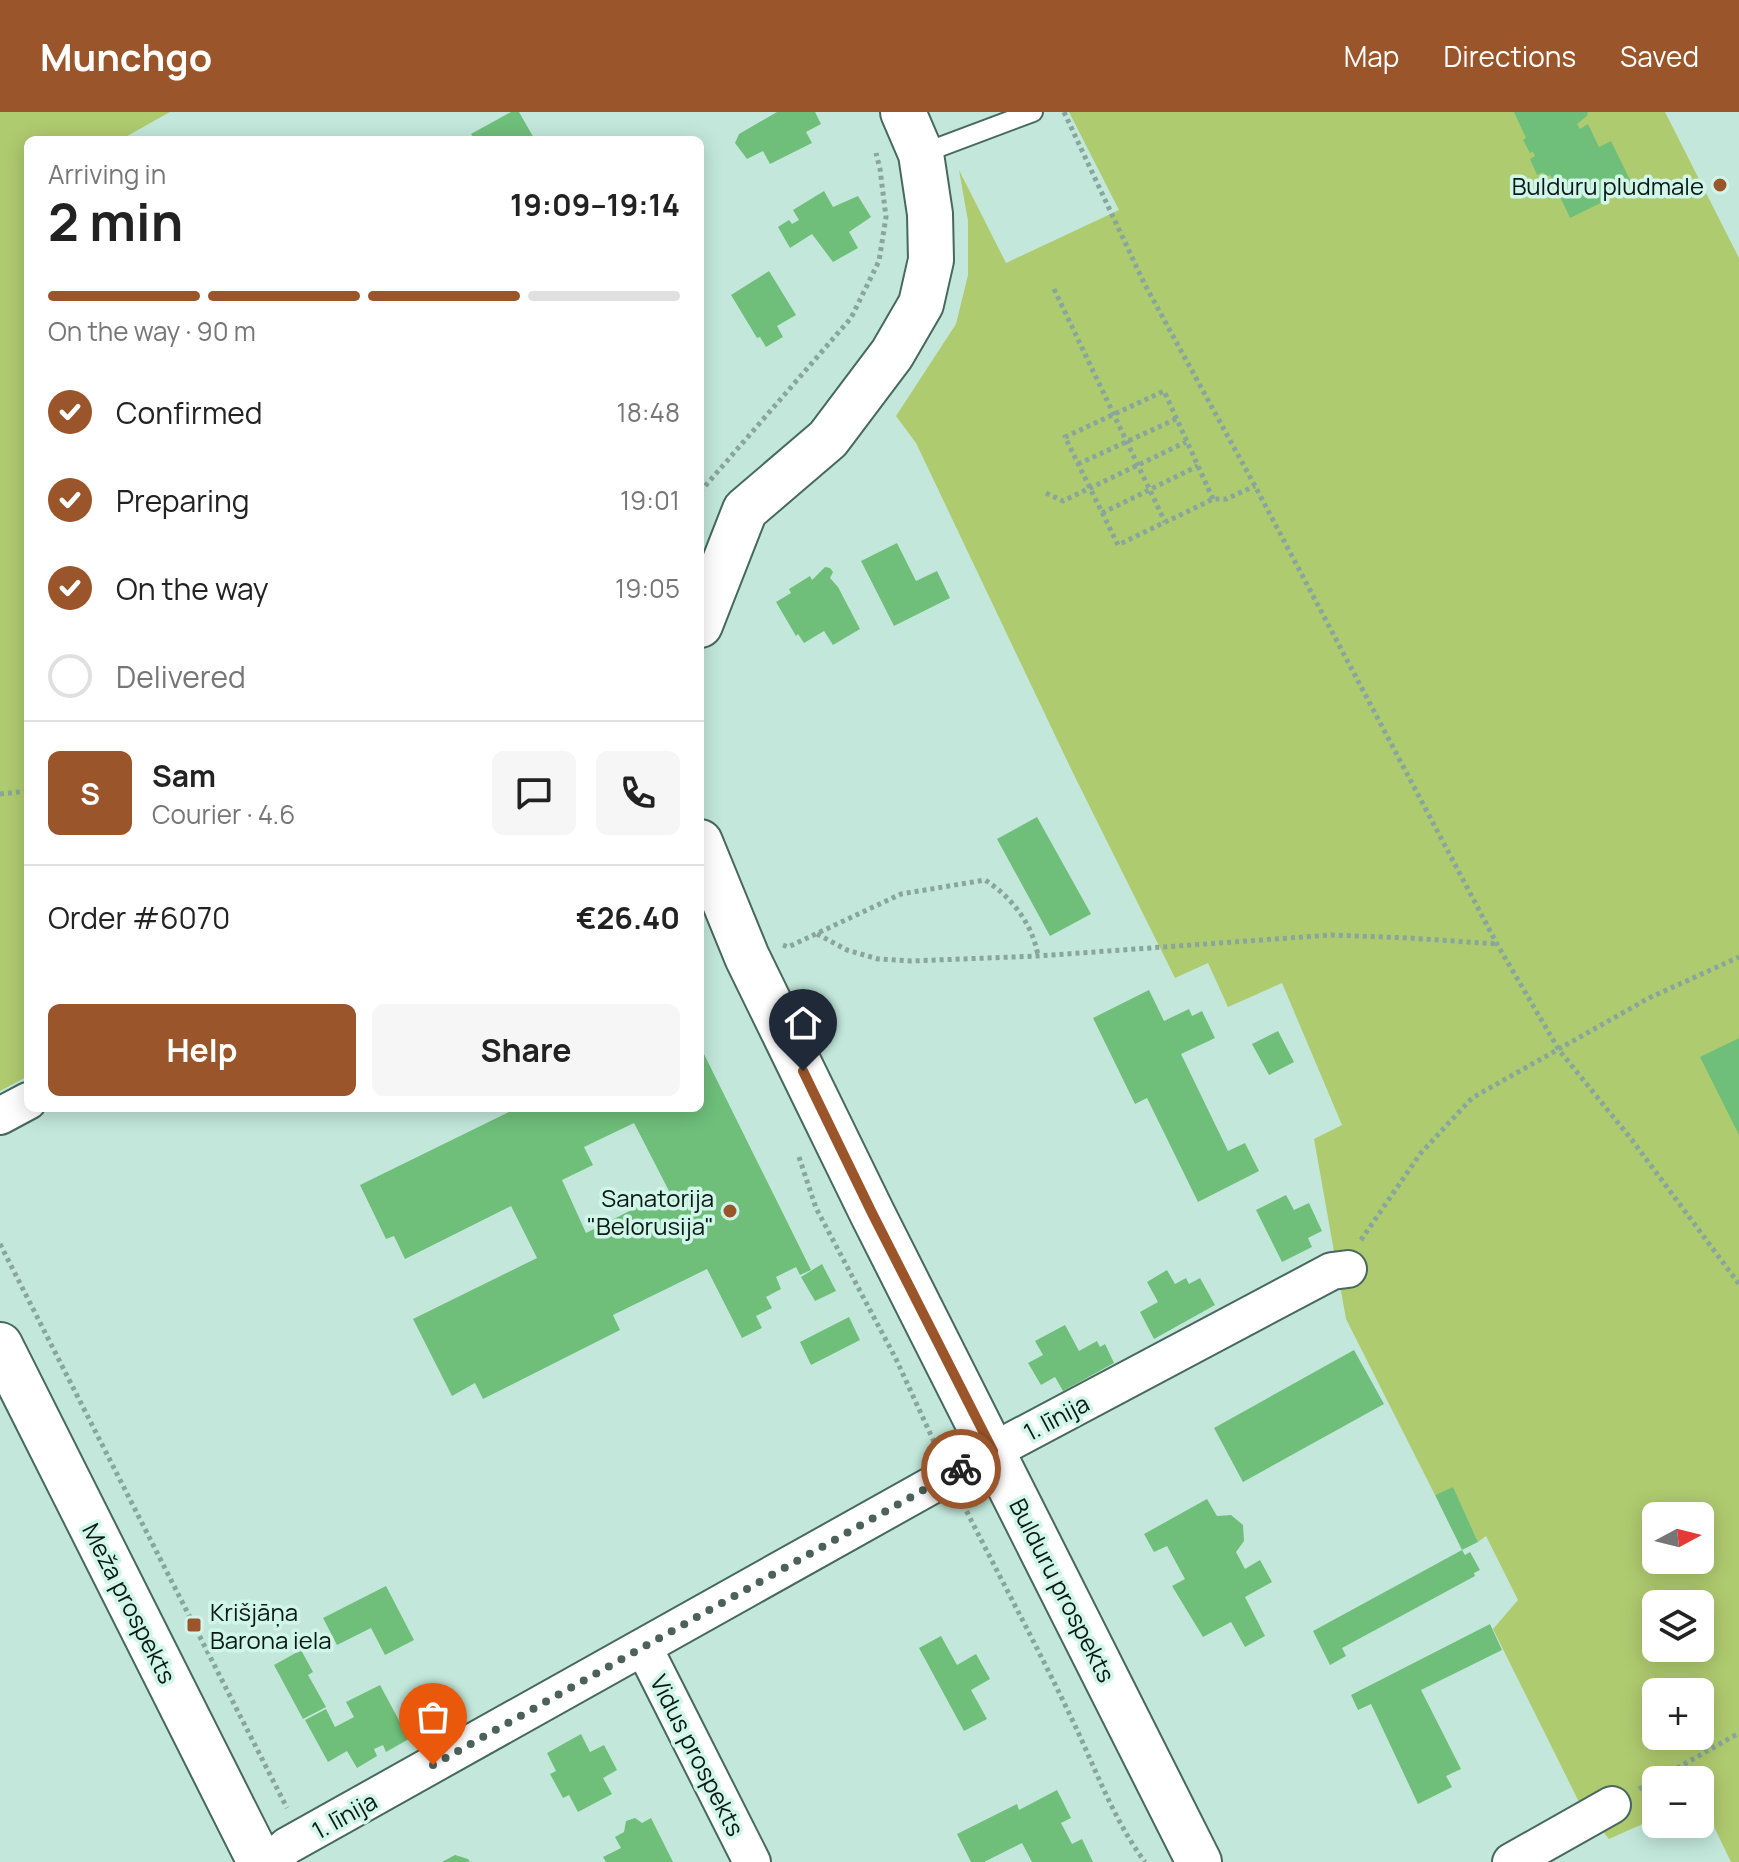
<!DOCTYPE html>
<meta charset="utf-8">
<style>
body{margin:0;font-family:Manrope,sans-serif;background:#f6f6f6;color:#222;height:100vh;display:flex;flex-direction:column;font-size:30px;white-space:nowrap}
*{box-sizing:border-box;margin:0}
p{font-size:26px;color:#767676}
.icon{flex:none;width:44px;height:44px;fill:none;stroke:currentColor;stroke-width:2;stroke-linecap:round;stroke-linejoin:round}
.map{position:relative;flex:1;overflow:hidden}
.drawer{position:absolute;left:24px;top:24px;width:680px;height:976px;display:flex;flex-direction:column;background:#fff;border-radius:12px;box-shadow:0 4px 20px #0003}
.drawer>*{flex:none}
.needle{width:52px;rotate:83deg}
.controls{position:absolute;left:1642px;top:1390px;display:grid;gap:16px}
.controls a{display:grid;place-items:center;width:72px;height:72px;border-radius:12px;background:#fff;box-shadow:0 4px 20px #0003;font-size:40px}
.pin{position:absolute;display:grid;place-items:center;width:68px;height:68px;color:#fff;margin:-82px -34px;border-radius:50% 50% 50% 0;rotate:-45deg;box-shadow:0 0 8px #0007}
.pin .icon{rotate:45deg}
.courier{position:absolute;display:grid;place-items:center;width:80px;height:80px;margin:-40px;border:6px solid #9a552a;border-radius:50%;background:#fff;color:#222;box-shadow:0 2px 10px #0007}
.head em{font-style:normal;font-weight:700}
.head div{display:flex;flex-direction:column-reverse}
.head{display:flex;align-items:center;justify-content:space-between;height:136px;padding:0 24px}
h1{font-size:52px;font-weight:700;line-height:60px}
.bar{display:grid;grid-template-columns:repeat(4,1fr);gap:12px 8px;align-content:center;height:96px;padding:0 24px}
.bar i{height:10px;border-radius:6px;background:#e0e0e0}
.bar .selected{background:#9a552a}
.bar p{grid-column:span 4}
.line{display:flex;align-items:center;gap:20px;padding:0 24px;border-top:2px solid #e0e0e0}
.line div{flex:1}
.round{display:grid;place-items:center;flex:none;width:84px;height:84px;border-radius:12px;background:#f6f6f6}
ol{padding:0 24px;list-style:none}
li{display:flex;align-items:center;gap:24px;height:88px}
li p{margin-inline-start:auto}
li .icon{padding:8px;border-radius:50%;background:#9a552a;color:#fff;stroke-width:4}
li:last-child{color:#767676}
li i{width:44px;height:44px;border:4px solid #e0e0e0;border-radius:50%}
.action{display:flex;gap:16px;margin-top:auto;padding:16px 24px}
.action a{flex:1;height:92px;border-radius:12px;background:#9a552a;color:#fff;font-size:32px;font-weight:700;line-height:92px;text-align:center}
.action a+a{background:#f6f6f6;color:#222}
header{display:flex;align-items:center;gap:48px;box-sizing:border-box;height:112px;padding:0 40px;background:#9a552a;color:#fff}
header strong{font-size:38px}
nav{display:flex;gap:44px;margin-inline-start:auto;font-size:28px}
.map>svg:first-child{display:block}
</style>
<header>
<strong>Munchgo</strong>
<nav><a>Map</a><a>Directions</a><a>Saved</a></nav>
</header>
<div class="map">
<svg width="1739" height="1750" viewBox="0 0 1739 1750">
<rect width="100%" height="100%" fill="#c3e8db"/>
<!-- green -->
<path fill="#afcb6f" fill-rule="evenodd" d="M0,0H170L120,28H28V964L0,979Z
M1069,0H1665L1739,146V1750H1731L1700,1686V1668H1656V1706L1609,1727L1579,1690L1493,1517L1518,1488L1486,1424L1478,1430L1453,1376L1435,1383L1346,1207L1314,1027L1342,1013L1282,871L1228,895L1208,851L1175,866L1073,661L916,331L896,304L956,212L968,163V109L959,58L1006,151L1119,98ZM1656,1404H1700V1448H1656ZM1656,1492H1700V1536H1656ZM1656,1580H1700V1624H1656Z"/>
<!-- building -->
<path fill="#6fbf7b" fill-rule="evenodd" d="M511,0H519L535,28H475L471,22Z
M777,0H815L821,12L806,20L812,31L770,52L763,39L747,47L735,31L739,22Z
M1514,0H1588L1587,4L1577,12L1580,17L1588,12L1599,35L1611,29L1631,70L1618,75L1621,81L1570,106L1550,63L1545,65L1543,60L1537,63L1530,47L1535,44L1533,40L1530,41L1523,28L1526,26Z
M824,79L833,95L858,84L871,105L849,120L858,136L833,150L812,122L790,136L778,115L789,108L792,112L799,108L793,98Z
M769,159L796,203L777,214L783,225L766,235L760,225L757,226L731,183Z
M897,431L916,469L937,459L950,486L894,514L861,449Z
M825,455L830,456L833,460L830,466L838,475L860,517L833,533L824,519L804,531L798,522L796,524L776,490L791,481L789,477L810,464L812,468Z
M1037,705L1091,802L1050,824L997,727Z
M1149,878L1164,909L1189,897L1192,904L1202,899L1215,926L1181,942L1228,1039L1245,1031L1259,1059L1198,1090L1147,986L1135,992L1093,906Z
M1278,919L1294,950L1269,963L1252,932Z
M1739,926V1023L1700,945Z
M700,934L811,1158L800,1163L796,1155L776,1165L781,1177L766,1185L772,1196L756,1204L762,1216L742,1226L707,1157L613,1203L620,1218L483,1287L475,1271L452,1284L413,1207L537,1146L511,1094L405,1147L394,1124L386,1127L360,1073L517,996H700ZM634,1011L669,1079L586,1121L562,1068L593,1053L584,1035Z
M1286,1083L1294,1098L1309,1091L1322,1119L1308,1126L1312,1135L1282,1150L1256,1098Z
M822,1152L836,1179L815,1189L801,1165Z
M1167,1158L1175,1172L1186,1166L1189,1172L1200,1166L1215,1193L1154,1227L1140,1200L1158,1190L1147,1170Z
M849,1205L860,1228L811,1253L800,1230Z
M1065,1213L1079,1239L1097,1229L1100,1235L1105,1232L1114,1251L1063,1279L1055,1265L1041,1273L1028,1251L1043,1243L1035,1229Z
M1354,1238L1384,1292L1243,1370L1214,1316Z
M1453,1375L1478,1430L1462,1438L1465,1443L1470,1440L1480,1458L1474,1461L1475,1464L1342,1536L1346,1544L1330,1553L1313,1519L1462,1438L1435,1383Z
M1207,1387L1217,1404L1231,1403L1243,1413L1244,1429L1236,1440L1245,1457L1260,1448L1272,1470L1245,1485L1265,1524L1245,1535L1231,1510L1203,1525L1172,1474L1185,1467L1167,1434L1154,1440L1144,1422Z
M386,1474L414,1528L385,1543L371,1516L337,1533L323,1506Z
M1490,1512L1502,1538L1421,1578L1461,1657L1446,1664L1452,1675L1418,1692L1371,1592L1358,1598L1351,1583Z
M941,1524L957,1553L976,1542L990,1567L971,1578L987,1607L964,1619L919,1536Z
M301,1538L313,1560L308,1563L326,1595L303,1607L274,1553Z
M380,1573L409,1627L386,1640L383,1633L374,1637L377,1644L357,1656L347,1639L328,1650L305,1608L326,1597L335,1615L354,1605L346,1590Z
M581,1622L590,1640L604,1633L617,1658L603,1666L612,1682L578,1700L569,1683L563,1686L550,1662L556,1659L547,1641Z
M1057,1678L1071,1706L1061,1711L1072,1732L1082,1727L1093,1750H1032L1022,1731L984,1750H971L957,1722L1017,1692L1019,1698Z
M635,1706L642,1711L651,1706L673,1750H606L603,1745L621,1736L615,1725L624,1720L626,1709Z
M455,1743L468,1747L470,1750H442Z"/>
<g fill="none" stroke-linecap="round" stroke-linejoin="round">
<defs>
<path id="lane" d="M921,42L1033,0"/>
<path id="street" d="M0,1004L28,989
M644,1536L752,1750
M269,1750L287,1734L993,1339L1332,1159L1348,1157
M1511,1750L1612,1693"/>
<path id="secondary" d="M700,513L745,398L828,327L892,242L921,192L931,148L930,102L921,42L903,0
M700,730L747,845L872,1101L1199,1750
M0,1233L260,1750"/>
</defs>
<!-- lane casing -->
<use href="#lane" stroke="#47685d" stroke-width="22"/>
<!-- street casing -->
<use href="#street" stroke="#47685d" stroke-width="40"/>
<!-- secondary casing -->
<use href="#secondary" stroke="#47685d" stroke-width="48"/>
<!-- path -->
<path stroke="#89a69c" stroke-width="5" stroke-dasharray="4 4" stroke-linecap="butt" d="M1064,0L1144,171L1255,374L1497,832L1559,938L1632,1028L1739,1172
M1054,177L1165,410
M1078,352L1176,307
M700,380L851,206L879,149L886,105L880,57L876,41
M1046,381L1063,389L1186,330
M1213,387L1164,279L1065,325L1118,433L1213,387H1226L1255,374
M1102,401L1198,354
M0,682L28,679
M817,822L847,838L878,847L911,849L1038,844L1331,823L1409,826L1497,832
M783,833L788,835L901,782L985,768C1012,785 1033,813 1038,844
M799,1045L816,1096L896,1247L935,1332
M1361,1128L1420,1042L1472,986L1649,886L1739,845
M0,1132L287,1696
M963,1392C1001,1468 1042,1543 1078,1620C1098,1664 1116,1711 1145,1750
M1656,1668L1739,1621
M1639,1677L1656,1668"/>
<!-- lane -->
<use href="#lane" stroke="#fff" stroke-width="18"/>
<!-- street -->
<use href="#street" stroke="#fff" stroke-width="36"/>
<!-- secondary -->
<use href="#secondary" stroke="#fff" stroke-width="44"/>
</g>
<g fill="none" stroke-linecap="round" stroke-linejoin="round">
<!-- done -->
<path stroke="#4b615a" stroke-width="8" stroke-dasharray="0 14.4" d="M433,1653L961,1357"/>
<!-- route -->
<path stroke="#9a552a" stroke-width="10" d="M803,959L872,1101L993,1339L961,1357"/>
</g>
<!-- markers -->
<g fill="#9a552a" stroke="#d0f6e9" stroke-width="3">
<circle cx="1720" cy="73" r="8"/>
<circle cx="730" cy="1099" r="8"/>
<rect x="186" y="1505" width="16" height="16" rx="4"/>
</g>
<g text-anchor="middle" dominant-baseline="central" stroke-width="7" stroke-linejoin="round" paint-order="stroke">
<!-- poi labels -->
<g font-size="24" fill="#0b1814" stroke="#d0f6e9" text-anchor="end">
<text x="1704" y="73">Bulduru pludmale</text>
<text x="714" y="1085">Sanatorija<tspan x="714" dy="28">"Belorusija"</tspan></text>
<text x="210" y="1499" text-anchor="start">Krišjāņa<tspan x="210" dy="28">Barona iela</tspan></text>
</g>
<!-- street labels -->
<g font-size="24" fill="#0b1814" stroke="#d0f6e9">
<text transform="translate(1056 1305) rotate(-28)">1. līnija</text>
<text transform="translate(1063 1478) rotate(63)">Bulduru prospekts</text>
<text transform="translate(130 1491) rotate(63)">Meža prospekts</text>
<text transform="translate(698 1643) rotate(63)">Vidus prospekts</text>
<text transform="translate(344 1703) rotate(-29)">1. līnija</text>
</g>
</g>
</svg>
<div class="controls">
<a><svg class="needle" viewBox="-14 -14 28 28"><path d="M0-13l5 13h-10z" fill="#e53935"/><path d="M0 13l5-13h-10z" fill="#767676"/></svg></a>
<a><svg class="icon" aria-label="layers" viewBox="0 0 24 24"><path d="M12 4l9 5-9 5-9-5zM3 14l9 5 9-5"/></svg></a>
<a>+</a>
<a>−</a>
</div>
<div class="pin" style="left:433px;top:1653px;background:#ea580c"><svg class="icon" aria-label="bag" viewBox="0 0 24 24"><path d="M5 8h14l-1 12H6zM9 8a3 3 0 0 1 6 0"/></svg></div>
<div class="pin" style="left:803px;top:959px;background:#1f2937"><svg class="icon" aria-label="home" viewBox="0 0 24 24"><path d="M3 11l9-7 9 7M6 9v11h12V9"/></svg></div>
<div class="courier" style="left:961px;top:1357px"><svg class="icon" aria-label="bike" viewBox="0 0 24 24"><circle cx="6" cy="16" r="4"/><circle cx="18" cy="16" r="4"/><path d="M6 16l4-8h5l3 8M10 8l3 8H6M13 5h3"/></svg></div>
<section class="drawer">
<div class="head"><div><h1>2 min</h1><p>Arriving in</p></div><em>19:09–19:14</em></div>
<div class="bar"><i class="selected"></i><i class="selected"></i><i class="selected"></i><i></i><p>On the way · 90 m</p></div>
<ol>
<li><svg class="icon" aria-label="check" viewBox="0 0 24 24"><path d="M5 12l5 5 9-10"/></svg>Confirmed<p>18:48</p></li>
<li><svg class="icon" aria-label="check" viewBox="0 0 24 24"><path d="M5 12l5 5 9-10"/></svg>Preparing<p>19:01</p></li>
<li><svg class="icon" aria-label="check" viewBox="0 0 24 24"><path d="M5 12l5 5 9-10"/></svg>On the way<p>19:05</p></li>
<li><i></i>Delivered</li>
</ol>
<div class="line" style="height:144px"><b class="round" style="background:#9a552a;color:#fff">S</b><div><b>Sam</b><p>Courier · 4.6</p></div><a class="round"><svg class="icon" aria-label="chat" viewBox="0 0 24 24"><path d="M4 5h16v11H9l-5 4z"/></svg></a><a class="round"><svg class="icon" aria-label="phone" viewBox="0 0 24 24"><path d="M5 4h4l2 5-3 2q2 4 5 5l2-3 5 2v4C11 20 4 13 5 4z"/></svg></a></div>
<div class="line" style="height:104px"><div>Order #6070</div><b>€26.40</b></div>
<div class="action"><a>Help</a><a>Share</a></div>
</section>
</div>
